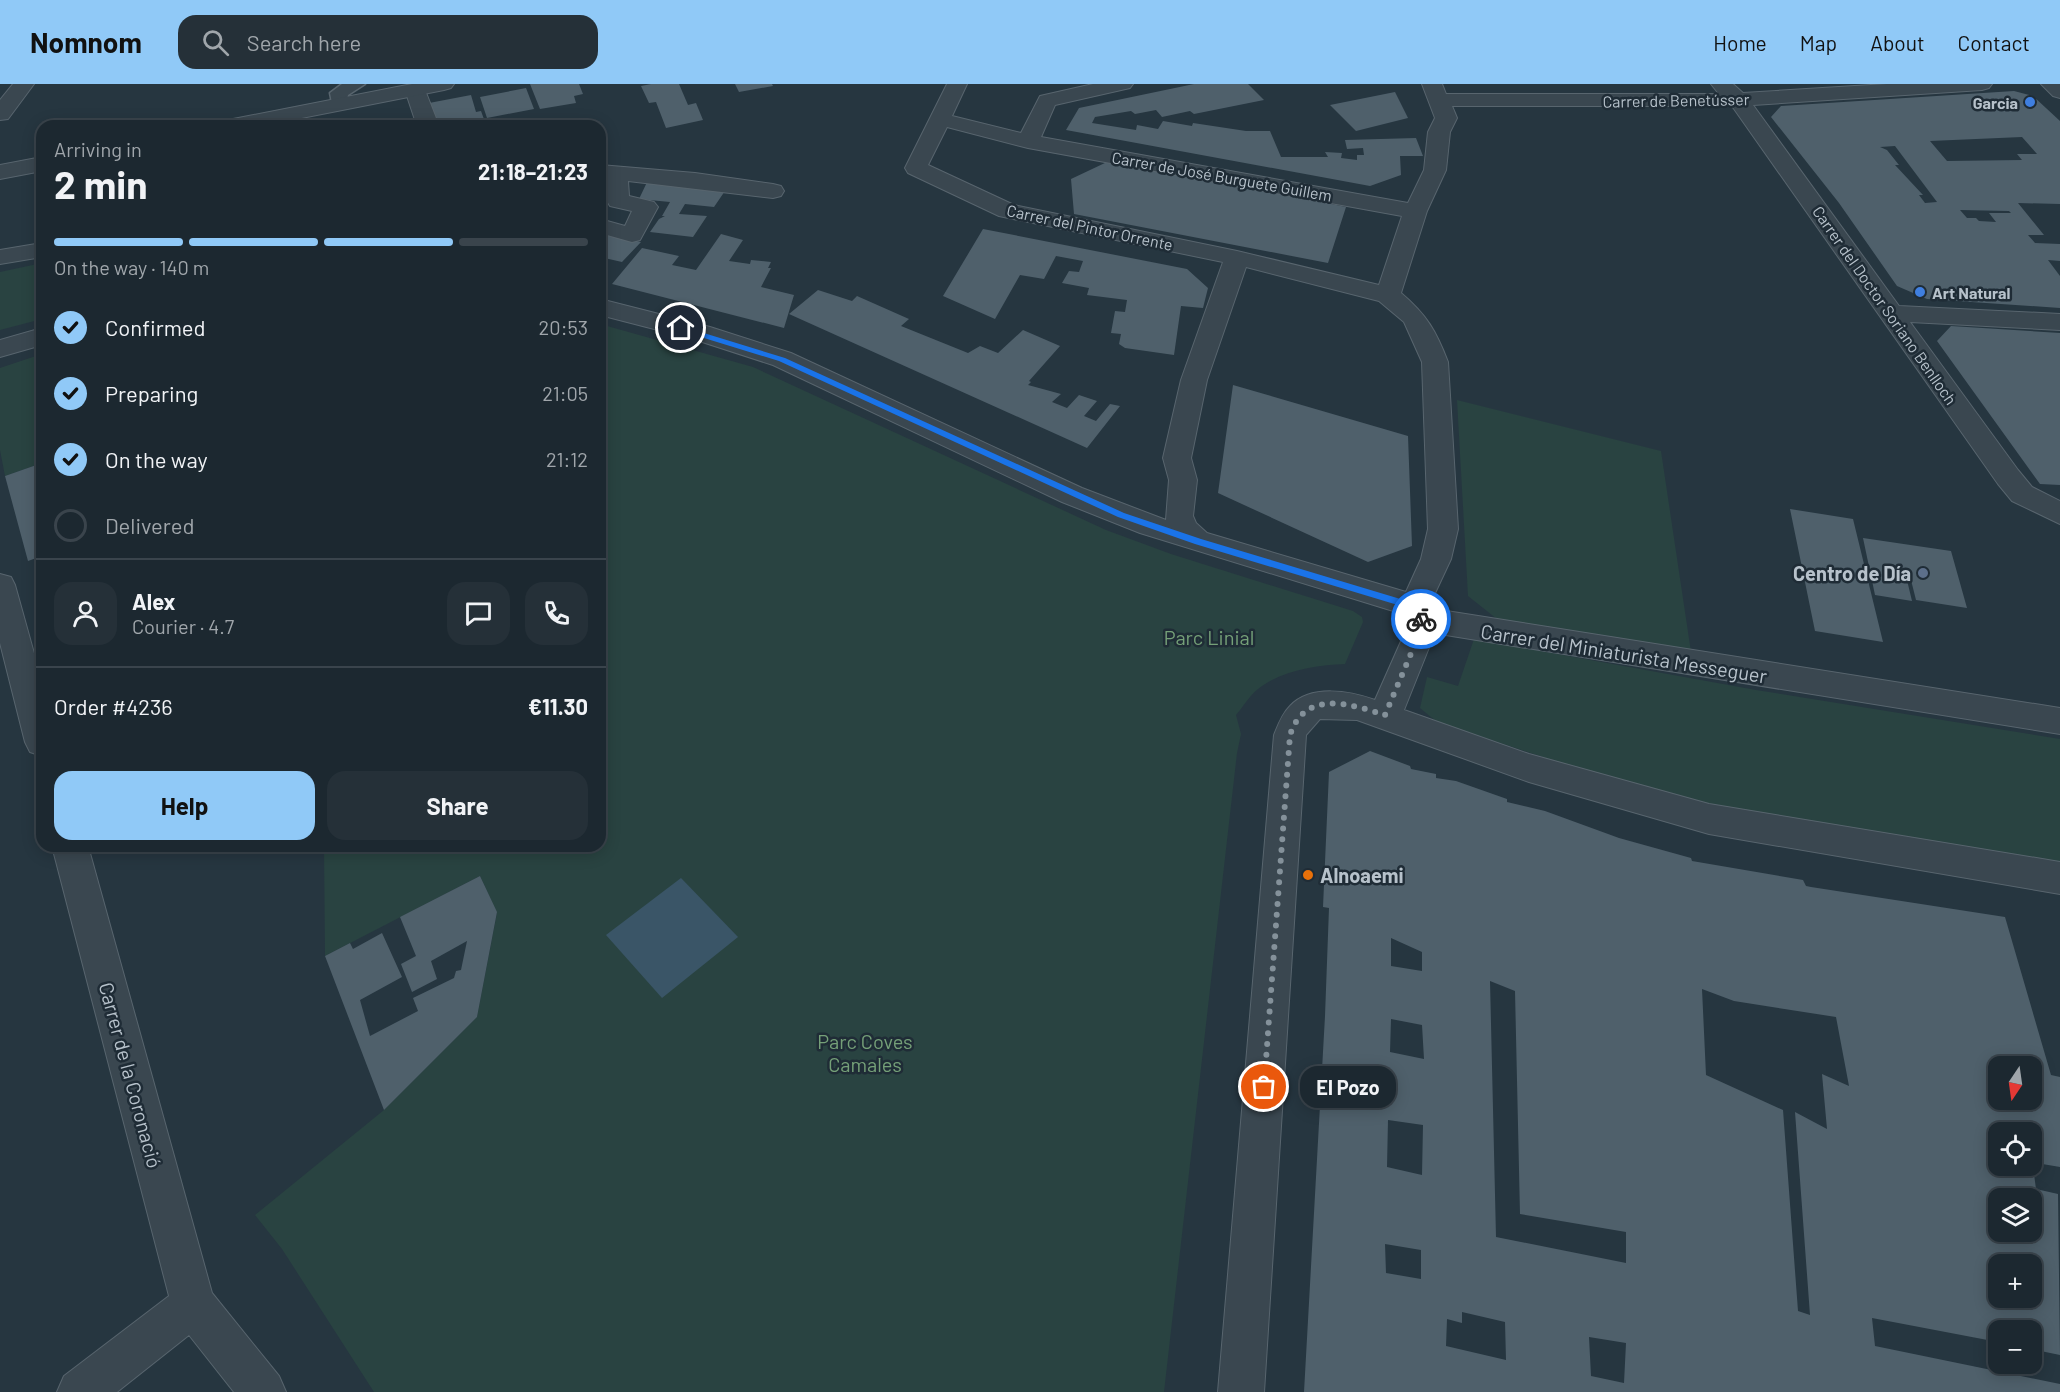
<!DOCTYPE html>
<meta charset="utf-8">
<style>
body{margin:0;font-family:Barlow,sans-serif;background:#253038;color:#f1f3f6;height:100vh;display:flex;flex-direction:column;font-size:22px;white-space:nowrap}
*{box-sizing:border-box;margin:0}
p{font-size:20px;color:#a0a6ab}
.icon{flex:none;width:33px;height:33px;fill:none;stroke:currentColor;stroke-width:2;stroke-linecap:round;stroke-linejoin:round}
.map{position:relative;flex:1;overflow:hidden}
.drawer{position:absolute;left:36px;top:36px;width:570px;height:732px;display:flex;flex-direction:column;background:#1c2830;border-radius:18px;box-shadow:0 3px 15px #0003,0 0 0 2px #3a444c}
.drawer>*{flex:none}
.needle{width:39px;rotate:193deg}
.fabs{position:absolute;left:1988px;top:972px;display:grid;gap:12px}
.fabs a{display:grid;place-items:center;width:54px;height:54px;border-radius:12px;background:#1c2830;box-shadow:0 3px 15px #0003,0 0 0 2px #3a444c;font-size:30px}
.pin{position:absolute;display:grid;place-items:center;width:51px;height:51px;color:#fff;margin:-26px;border:3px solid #fff;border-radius:50%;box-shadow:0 2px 6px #0007}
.courier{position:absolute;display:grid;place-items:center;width:60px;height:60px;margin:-30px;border:4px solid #1a73e8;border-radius:50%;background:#fff;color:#222;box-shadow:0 2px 8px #0007}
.bubble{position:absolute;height:42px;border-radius:18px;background:#1c2830;box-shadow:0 3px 15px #0003,0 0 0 2px #3a444c;font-size:20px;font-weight:700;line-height:42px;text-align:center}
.overview em{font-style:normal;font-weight:700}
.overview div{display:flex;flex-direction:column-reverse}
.overview{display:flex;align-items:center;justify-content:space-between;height:102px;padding:0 18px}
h1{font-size:39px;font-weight:700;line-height:45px}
.bar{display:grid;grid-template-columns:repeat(4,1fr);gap:9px 6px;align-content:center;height:72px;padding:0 18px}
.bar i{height:8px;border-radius:4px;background:#3a444c}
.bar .active{background:#90c9f7}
.bar p{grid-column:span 4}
.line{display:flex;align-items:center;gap:15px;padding:0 18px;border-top:2px solid #3a444c}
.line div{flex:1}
.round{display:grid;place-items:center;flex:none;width:63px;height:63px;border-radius:18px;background:#253038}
ol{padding:0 18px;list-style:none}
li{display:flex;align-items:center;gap:18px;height:66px}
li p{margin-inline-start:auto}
li .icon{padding:6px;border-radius:50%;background:#90c9f7;color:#111;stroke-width:4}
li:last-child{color:#a0a6ab}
li i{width:33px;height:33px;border:3px solid #3a444c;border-radius:50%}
.cta{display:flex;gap:12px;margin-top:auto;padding:12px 18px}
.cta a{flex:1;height:69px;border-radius:18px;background:#90c9f7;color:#111;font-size:24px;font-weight:700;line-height:69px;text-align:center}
.cta a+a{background:#253038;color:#f1f3f6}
header{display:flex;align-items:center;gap:36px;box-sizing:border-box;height:84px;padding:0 30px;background:#90c9f7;color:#111}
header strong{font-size:28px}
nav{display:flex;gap:33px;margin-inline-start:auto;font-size:21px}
.search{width:420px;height:54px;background:#253038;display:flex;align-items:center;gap:15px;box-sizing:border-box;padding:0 21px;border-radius:18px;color:#a0a6ab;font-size:22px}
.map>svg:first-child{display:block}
</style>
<header>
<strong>Nomnom</strong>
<div class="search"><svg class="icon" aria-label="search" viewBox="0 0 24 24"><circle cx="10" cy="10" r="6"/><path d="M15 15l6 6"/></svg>Search here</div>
<nav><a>Home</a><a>Map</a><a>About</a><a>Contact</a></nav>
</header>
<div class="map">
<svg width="2060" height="1308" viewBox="0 0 2060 1308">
<rect width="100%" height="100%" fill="#263640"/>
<!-- green -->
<path fill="#294341" d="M42,179V235L0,246V188Z
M600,240L753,283L1106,446L1171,470L1353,527L1362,533L1363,538L1345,580C1317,581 1282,586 1258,605C1250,611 1243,623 1236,631L1241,650L1237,669L1164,1308H374L282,1165L255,1131L384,1026L477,933L497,829L480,792L325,872L324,762H600Z
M42,270V379L5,392L0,366V284Z
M1457,316L1661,367L1691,568L1497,535L1468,512Z
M1474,555L1756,606L2060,655V782L1710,723L1576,684L1437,638L1420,624L1427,593L1458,602Z"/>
<!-- water -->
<path fill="#3a5567" d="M681,794L738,853L662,914L606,851Z"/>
<!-- building -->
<path fill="#4f606b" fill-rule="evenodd" d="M530,0H579L583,10L574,12L576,19L540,25Z
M651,0H679L688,21L696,19L703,36L666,44L656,18L649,19L641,2Z
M735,0H772L773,2L739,8Z
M1194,0H1248L1264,16L1194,30L1190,27L1162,33L1156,26L1135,30L1131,27L1095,33L1092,39L1136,46L1137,41L1158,45L1163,37L1192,42L1193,39L1246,47H1270L1281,73H1328L1325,68L1342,69L1341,74L1357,76V71H1364L1363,64L1347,65L1345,56L1416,54L1423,72H1400L1401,91L1370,102L1066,46L1079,24Z
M526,4L534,25L487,34L480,13Z
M2014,7L2033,12L2060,37V120L2018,119L2044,151H2028L2035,159L2060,160V177L2048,176L2060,192V224L1927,215L1897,202L1839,119L1771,33L1781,22ZM2022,53L2037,70H2017L2022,76L1947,77L1930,57ZM1895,62L1937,118L1925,119L1919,111H1923L1895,81H1899L1887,66L1880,63ZM1960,126L2009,127L2011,129H1989L1996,138L1979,137L1976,134H1967Z
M1395,8L1408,34L1356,47L1330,21Z
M471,11L476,28L481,27L485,38L463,42H437L429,19Z
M1107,78L1272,108L1346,123L1328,179L1074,130L1071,95Z
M649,94L727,104L714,123L685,120L679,130L707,132L693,153L650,148L659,135L665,132H662L670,118L639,115Z
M983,145L1187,185L1208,204L1203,224L1181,222L1174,271L1125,264L1119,260L1121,250L1111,249L1115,227L1125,228L1127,216L1087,211L1089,204L1062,199L1069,187L1079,188L1083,177L1056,172L1044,195L1020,191L995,235L943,212Z
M600,148L611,152L641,158L622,178L600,173Z
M721,150L743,156L729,177L750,180L751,176L771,178L768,184H771L761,203L794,211L784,244L612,200L642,164L679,172L672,181L696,186Z
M818,206L852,217L857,212L909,235L901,242L968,269L980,262L998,269L1023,246L1060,262L1029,297L1031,298L1028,301L1061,310L1052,318L1067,324L1079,311L1097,317L1084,332L1096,337L1110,320L1120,322L1087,364L789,230Z
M1951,242L2060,249V401L2040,400L1937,257Z
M1233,301L1408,352L1412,462L1368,478L1218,409Z
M42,379V472L28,477L5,392Z
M1790,425L1853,435L1883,558L1815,547Z
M1863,454L1951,467L1967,524L1916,516L1910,492H1906L1912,517L1875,511Z
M1370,667L1410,682L1411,685L1436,690V694L1456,697L1507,715V718L1545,727L1619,754L1691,774L1692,777L1803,796L1806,802L1811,803L2005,833L2051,991L2060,993V1083L2031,1078V1048H1998V1082H2007L2008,1087L2034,1090L2036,1105L2058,1110L2060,1271L2031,1265V1246H1998V1258L1872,1234L1875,1262L2060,1300V1308H1304L1325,932L1329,824L1323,823L1329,688ZM1391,854L1422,868V887L1391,882ZM1490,897L1515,907L1520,1130L1626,1148V1179L1496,1153ZM1702,905L1734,917L1836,933L1849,1002L1822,990L1827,1045L1795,1028L1810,1231L1798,1227L1783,1026L1706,991ZM1391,935L1422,941L1424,975L1390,968ZM1998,982H2031V1016H1998ZM1388,1036L1423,1041L1422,1091L1387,1083ZM1998,1114H2031V1148H1998ZM1385,1160L1421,1166V1195L1386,1189ZM1998,1180H2031V1214H1998ZM1462,1228L1505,1238L1506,1276L1446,1262L1447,1235L1462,1239ZM1589,1253L1626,1259L1624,1299L1591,1292Z
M480,792L497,828L477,933L384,1026L325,872L350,859L353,865L382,849L402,893L360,916L370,952L418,927L413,914L454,894L456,887L461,886L467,857L431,877L437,895L412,908L401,880L416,872L400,833Z"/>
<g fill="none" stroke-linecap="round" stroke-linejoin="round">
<defs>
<path id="service" d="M342,0H365L348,11L345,24H333L330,9Z"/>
<path id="pedestrian" d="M414,0L422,2L425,6L439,42H417L405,6Z
M600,81L695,89L773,100L781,102L784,107L781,112L773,114L628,97L629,112L654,118L658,123L640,156L632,158L600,149V135L625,142L632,127L610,122L607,117L605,95H600Z
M1421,523L2060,624V650L1421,547L1410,543L1406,535L1410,527Z"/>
<path id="minor" d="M13,0H34L8,35L0,36V16Z
M412,0H454L451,4L444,6L261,42H217L220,37L228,36Z
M947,0H967L952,32L1021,49L1040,12L1093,0H1133L1130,4L1055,21L1041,53L1408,119L1424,86L1428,48L1435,34L1422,0H1442L1446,10H1719L1711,0H1733L1743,9L1887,0H1992L1989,4L1982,6L1753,21L1899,222L2060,230V246L1910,238L2018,386L2032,403L2060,417V440L2012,417L1998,400L1732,22H1452L1457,34L1450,48L1446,86L1427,127L1401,209C1427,231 1436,247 1448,278L1458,445L1451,475L1429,522L1436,535V546L1404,626L1529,670L1709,720L2060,778V810L1709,750L1529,698L1357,636L1320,635L1306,651L1264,1308H1218L1274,651C1278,641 1282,630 1290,622C1311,600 1350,607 1375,616L1406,546L1403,530L1140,449L1062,418L773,281L693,255L600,231V215L710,243L791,269L1082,404L1166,436L1169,396L1163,374L1181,296L1223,178L999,132L908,89L905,84ZM947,43L1028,64L1402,132L1379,201L1237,167L1014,121L928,81ZM1246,183L1379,217L1404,238L1422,278L1428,445L1421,475L1406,508L1207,449L1196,439L1193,432L1197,396L1191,374L1207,296Z
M2041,0H2060V14L2053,12Z
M42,73V87L0,95V81Z
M42,159V173L0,180V166Z
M42,244V261L0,273V256Z
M0,490L11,493L15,501L42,598V672L30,668L25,658L0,559Z
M52,762H88L212,1209L279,1292L286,1308H234L189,1251L117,1308H57L64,1292L169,1212Z"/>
</defs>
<!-- service casing -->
<use href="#service" stroke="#58656e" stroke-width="3"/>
<!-- pedestrian casing -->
<use href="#pedestrian" stroke="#58656e" stroke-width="2"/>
<!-- minor casing -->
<use href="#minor" stroke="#58656e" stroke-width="2"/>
<!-- service -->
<use href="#service" fill="#3a4750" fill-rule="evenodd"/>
<!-- pedestrian -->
<use href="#pedestrian" fill="#3a4750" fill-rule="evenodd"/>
<!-- minor -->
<use href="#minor" fill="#3a4750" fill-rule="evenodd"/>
</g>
<!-- route -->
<path fill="#1a73e8" d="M681,242L785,274L1124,429L1201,455L1417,520L1426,535L1418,537L1411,525L1195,460L1118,433L779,277L678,246Z"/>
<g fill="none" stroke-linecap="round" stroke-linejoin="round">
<!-- done -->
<path stroke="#84919a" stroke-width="6" stroke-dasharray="0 10.8" d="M1264,1003L1290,651C1305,605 1350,620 1385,631L1421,546V535"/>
</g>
<!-- markers -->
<g fill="#3f7fe0" stroke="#1f2c36" stroke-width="2">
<circle cx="2030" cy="18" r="6"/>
<circle cx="1920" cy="208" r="6"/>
</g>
<circle fill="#5c6f8a" stroke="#1f2c36" stroke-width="2" cx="1923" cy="489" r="6"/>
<circle fill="#e8710a" stroke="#1f2c36" stroke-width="2" cx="1308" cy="791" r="6"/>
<g text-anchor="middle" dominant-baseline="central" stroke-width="5" stroke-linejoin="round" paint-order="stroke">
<!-- far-street labels -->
<g font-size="16" fill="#b7c2cb" stroke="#1f2c36">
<text transform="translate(1676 16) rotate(-1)">Carrer de Benetússer</text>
<text transform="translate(1222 92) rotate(10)">Carrer de José Burguete Guillem</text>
<text transform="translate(1090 143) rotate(12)">Carrer del Pintor Orrente</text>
<text transform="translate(1885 221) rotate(55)">Carrer del Doctor Soriano Benlloch</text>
</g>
<!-- far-poi labels -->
<g font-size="16" font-weight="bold" fill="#b7c2cb" stroke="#1f2c36" text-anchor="end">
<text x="2018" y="18">Garcia</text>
<text x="1932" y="208" text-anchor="start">Art Natural</text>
</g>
<!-- poi labels -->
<g font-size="20" font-weight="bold" fill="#b7c2cb" stroke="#1f2c36" text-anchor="end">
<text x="1911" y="489">Centro de Día</text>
<text x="1320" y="791" text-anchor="start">Alnoaemi</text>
</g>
<!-- park labels -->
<g font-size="20" fill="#75a078" stroke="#1f2c36">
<text x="1209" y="553">Parc Linial</text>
<text x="865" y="957">Parc Coves<tspan x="865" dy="23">Camales</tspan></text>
</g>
<!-- street labels -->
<g font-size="20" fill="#b7c2cb" stroke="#1f2c36">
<text transform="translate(1624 569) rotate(9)">Carrer del Miniaturista Messeguer</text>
<text transform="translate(131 991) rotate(75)">Carrer de la Coronació</text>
</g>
</g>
</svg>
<div class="fabs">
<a><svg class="needle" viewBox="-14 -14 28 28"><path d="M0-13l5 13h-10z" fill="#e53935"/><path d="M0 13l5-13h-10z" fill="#a0a6ab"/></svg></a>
<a><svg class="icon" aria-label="locate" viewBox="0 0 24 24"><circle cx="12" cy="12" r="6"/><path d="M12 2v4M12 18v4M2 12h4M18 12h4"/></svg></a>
<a><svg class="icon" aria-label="layers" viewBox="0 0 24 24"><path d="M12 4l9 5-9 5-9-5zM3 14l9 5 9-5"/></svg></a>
<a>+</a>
<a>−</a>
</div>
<div class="pin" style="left:1264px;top:1003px;background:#ea580c"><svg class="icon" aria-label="bag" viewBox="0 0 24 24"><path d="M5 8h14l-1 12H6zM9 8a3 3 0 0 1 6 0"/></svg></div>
<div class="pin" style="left:681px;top:244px;background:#1f2937"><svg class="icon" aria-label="home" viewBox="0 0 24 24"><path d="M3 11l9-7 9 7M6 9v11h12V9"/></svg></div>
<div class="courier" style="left:1421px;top:535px"><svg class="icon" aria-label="bike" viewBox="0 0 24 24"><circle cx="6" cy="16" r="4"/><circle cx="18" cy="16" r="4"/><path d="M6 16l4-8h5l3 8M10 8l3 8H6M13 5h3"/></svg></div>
<div class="bubble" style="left:1300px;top:982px;width:96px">El Pozo</div>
<section class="drawer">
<div class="overview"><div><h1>2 min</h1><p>Arriving in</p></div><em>21:18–21:23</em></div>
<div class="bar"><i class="active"></i><i class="active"></i><i class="active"></i><i></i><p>On the way · 140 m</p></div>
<ol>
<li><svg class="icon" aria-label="check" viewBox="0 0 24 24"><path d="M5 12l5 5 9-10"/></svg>Confirmed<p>20:53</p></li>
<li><svg class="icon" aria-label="check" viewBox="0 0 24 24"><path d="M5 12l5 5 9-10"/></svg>Preparing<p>21:05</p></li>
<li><svg class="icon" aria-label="check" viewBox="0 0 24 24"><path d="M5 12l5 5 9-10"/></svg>On the way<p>21:12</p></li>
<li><i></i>Delivered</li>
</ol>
<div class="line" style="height:108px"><a class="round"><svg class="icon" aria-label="person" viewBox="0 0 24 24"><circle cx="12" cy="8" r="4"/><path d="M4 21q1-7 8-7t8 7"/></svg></a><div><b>Alex</b><p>Courier · 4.7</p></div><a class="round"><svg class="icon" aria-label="chat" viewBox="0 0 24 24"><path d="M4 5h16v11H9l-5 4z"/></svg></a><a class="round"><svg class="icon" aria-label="phone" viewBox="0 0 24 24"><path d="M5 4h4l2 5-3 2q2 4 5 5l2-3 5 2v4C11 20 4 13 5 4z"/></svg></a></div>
<div class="line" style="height:78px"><div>Order #4236</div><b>€11.30</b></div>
<div class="cta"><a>Help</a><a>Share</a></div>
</section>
</div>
